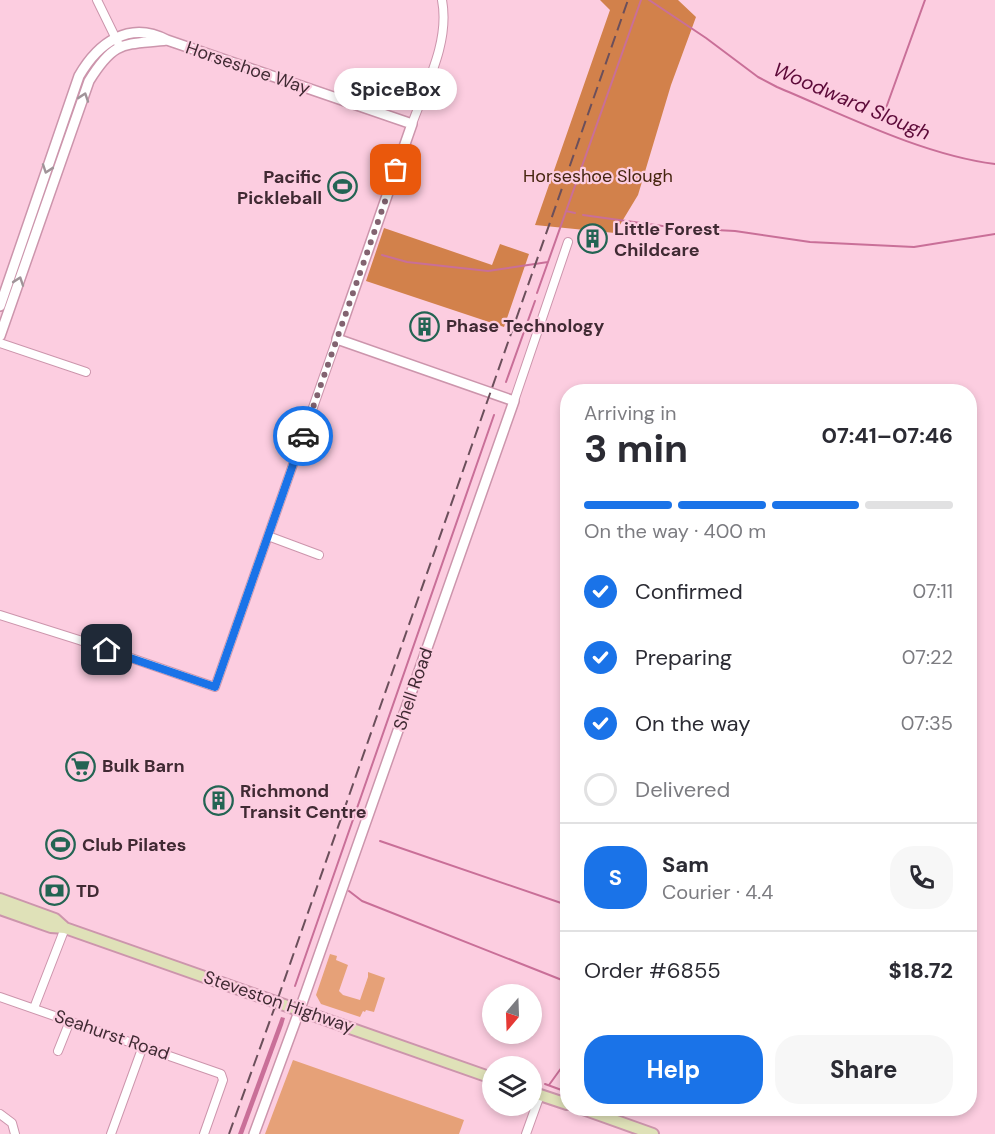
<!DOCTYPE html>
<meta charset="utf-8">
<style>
body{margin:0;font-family:"DM Sans",sans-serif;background:#f7f7f7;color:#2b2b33;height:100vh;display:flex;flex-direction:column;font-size:22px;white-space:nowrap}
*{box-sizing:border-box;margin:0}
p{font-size:20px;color:#7c7c81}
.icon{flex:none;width:33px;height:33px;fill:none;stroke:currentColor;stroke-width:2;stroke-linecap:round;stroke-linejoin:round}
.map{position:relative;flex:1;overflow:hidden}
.details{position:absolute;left:560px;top:384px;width:417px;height:732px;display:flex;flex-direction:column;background:#fff;border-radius:24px;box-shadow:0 3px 9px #0003}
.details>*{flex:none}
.needle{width:39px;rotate:199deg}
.tools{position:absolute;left:482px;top:984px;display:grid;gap:12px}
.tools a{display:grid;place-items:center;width:60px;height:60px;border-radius:50%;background:#fff;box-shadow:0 3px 9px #0003;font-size:30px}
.pin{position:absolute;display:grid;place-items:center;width:51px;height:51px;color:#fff;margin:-26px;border-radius:12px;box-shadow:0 3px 9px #0006}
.courier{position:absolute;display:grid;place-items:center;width:60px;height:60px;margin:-30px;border:4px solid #1a73e8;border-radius:50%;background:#fff;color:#222;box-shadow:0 2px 8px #0007}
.bubble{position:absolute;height:42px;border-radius:21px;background:#fff;box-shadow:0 3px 9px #0003;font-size:20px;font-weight:700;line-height:42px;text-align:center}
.head em{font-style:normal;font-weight:700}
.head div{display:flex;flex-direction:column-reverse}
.head{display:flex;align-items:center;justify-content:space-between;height:102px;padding:0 24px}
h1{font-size:39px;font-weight:700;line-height:45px}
.bar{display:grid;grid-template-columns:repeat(4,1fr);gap:9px 6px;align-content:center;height:72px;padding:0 24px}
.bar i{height:8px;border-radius:4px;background:#e1e1e2}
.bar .selected{background:#1a73e8}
.bar p{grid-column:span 4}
.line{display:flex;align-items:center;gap:15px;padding:0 24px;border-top:2px solid #e1e1e2}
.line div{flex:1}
.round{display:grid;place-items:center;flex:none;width:63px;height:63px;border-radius:24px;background:#f7f7f7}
ol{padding:0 24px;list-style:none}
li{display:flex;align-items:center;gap:18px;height:66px}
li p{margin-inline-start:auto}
li .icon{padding:6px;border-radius:50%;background:#1a73e8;color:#fff;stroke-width:4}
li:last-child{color:#7c7c81}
li i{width:33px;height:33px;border:3px solid #e1e1e2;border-radius:50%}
.button{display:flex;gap:12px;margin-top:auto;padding:12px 24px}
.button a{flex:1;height:69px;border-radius:24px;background:#1a73e8;color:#fff;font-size:24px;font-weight:700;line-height:69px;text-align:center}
.button a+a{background:#f7f7f7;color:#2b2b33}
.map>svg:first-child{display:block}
</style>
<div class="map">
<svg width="995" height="1134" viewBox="0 0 995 1134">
<rect width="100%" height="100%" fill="#fccde0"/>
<!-- green -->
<path fill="#e6a178" d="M330,954L337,956L336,960L348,965L339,991L343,995L360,1000L368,977V972L385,978L374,1012L366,1010L365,1012L363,1011L360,1017L321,1004L316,995Z
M293,1060L464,1120L459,1134H265Z"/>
<!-- forest -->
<path fill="#d2814b" d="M600,0H678L696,17L671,85L638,195L615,233L535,225L610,10Z
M384,228L492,265L500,244L529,254L504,327L366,281Z"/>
<!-- water -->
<path fill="#c96f98" d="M281,1017L285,1018L283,1025L243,1134H238Z"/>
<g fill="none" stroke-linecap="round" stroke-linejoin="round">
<!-- stream -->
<path stroke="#c96f98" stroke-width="2" d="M649,0L706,38L758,77L777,87C844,115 923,155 995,164
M886,108L925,0
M566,211L575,213
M583,215L677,228L735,231L810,242L914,247L995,234
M382,255L407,262L488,271L548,262
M537,293L641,0
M506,382L535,301
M380,841L567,905
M349,891L362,901L567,982
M295,986L494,415
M545,1084L567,1092
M549,1085L567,1060
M613,1108V1109"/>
<defs>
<path id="minor" d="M97,0L120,47
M412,124C426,85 450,42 442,0
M0,343L86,372
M514,401L568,242
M268,536L319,555
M0,615L79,640L215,687L337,339
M0,997L221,1074L223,1080L204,1134
M34,1008L65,928
M58,1051L70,1021
M0,1114L12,1123L15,1134
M111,1134L143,1046
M526,1134L540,1095"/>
<path id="tertiary" d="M0,306L79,76C98,43 129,20 167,40L412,124L337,339L514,401L300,1009L254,1134
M0,336L89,81C115,39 124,45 167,40"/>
<path id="secondary" d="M0,899L55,919L65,928
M0,909L51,927L65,928L492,1078
M531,1092L567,1104
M580,1108L653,1134"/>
</defs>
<!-- minor casing -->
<use href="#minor" stroke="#cc95ac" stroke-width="10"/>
<!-- tertiary casing -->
<use href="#tertiary" stroke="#cc95ac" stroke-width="12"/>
<!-- secondary casing -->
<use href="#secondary" stroke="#cc95ac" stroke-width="14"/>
<!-- minor -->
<use href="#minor" stroke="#fff" stroke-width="8"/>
<!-- tertiary -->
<use href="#tertiary" stroke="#fff" stroke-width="9"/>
<!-- secondary -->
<use href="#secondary" stroke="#dfe1b8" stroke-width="10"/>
<!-- rail -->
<path stroke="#6b4f5b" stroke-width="2" stroke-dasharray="12 6" stroke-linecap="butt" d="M229,1134L277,1001L628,0"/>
</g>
<!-- one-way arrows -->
<defs><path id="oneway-chevron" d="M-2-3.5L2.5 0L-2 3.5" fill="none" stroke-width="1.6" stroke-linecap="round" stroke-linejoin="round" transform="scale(1.5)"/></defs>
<g stroke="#a09499">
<use href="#oneway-chevron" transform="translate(84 97) rotate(-71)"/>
<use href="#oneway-chevron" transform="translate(47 169) rotate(109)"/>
<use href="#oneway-chevron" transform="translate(19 281) rotate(-71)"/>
</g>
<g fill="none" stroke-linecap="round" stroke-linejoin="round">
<!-- done -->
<path stroke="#826370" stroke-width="6" stroke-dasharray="0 10.8" d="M303,436L396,170"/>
<!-- route -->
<path stroke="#1a73e8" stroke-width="8" d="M107,650L215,687L303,436"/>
</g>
<!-- icons -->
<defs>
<symbol id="stadium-ring" viewBox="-11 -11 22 22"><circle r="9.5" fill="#fccde0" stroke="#236453" stroke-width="1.5"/><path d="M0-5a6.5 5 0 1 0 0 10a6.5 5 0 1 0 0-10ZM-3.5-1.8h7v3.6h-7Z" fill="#236453"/></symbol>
<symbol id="building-ring" viewBox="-11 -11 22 22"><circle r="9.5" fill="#fccde0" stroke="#236453" stroke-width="1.5"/><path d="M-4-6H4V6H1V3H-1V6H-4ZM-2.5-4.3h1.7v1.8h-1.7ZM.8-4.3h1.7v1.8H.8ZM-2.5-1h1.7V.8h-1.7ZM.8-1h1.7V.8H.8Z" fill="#236453"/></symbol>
<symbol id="supermarket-ring" viewBox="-11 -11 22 22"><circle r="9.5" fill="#fccde0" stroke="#236453" stroke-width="1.5"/><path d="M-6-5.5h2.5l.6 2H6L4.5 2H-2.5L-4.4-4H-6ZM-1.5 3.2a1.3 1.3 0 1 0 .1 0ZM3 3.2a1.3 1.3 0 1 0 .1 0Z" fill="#236453"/></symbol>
<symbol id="bank-ring" viewBox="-11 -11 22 22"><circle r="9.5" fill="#fccde0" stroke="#236453" stroke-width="1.5"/><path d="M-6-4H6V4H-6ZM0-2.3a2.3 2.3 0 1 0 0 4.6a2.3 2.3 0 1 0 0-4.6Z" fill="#236453"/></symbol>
</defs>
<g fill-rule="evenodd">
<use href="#stadium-ring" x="326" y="170" width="33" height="33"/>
<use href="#building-ring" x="576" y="222" width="33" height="33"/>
<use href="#building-ring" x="408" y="310" width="33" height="33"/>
<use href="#supermarket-ring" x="64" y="750" width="33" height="33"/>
<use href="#building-ring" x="202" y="784" width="33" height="33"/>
<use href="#stadium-ring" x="44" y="828" width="33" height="33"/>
<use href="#bank-ring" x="38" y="874" width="33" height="33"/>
</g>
<g text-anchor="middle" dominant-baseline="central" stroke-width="4.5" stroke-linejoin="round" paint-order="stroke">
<!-- street labels -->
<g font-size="18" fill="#402a33" stroke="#fccde0">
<text transform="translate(248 68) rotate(19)">Horseshoe Way</text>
<text transform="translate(413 689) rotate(-71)">Shell Road</text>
<text transform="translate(279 1002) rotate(19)">Steveston Highway</text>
<text transform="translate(112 1035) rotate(19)">Seahurst Road</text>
</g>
<!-- park labels -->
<g font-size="18" fill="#46250f" stroke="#fccde0">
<text x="598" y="176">Horseshoe Slough</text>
</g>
<!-- poi labels -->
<g font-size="18" font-weight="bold" fill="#402a33" stroke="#fccde0" text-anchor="start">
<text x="322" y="177" text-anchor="end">Pacific<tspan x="322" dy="21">Pickleball</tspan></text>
<text x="614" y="229">Little Forest<tspan x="614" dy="21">Childcare</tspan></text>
<text x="446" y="326">Phase Technology</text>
<text x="102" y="766">Bulk Barn</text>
<text x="240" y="791">Richmond<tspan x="240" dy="21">Transit Centre</tspan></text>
<text x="82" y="845">Club Pilates</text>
<text x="76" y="891">TD</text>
</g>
<!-- water labels -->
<g font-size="20" font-style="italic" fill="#5d0a39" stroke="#fccde0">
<text transform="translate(852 101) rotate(23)">Woodward Slough</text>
</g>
</g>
</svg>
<div class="tools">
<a><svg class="needle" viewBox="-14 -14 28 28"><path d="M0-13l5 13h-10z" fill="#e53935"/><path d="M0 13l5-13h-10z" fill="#7c7c81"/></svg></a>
<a><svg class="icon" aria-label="layers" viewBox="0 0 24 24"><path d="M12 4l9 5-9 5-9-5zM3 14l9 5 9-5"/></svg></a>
</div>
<div class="pin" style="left:396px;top:170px;background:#ea580c"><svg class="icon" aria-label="bag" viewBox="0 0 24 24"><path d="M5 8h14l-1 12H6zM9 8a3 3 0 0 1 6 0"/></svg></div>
<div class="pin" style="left:107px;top:650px;background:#1f2937"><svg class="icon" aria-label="home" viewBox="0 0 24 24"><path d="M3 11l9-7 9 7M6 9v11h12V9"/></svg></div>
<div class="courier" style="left:303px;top:436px"><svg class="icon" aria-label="car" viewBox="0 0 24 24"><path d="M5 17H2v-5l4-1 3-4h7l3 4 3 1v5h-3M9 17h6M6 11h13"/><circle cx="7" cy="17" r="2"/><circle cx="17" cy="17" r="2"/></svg></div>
<div class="bubble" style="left:334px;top:68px;width:123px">SpiceBox</div>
<section class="details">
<div class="head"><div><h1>3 min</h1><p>Arriving in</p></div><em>07:41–07:46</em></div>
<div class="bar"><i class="selected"></i><i class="selected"></i><i class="selected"></i><i></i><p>On the way · 400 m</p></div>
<ol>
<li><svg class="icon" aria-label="check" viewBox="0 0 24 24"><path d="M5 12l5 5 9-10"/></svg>Confirmed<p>07:11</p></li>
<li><svg class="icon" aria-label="check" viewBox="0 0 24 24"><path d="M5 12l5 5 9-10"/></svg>Preparing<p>07:22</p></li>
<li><svg class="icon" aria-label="check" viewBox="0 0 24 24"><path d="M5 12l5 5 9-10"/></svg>On the way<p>07:35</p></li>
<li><i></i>Delivered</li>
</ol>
<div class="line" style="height:108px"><b class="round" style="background:#1a73e8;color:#fff">S</b><div><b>Sam</b><p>Courier · 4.4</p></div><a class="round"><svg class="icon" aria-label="phone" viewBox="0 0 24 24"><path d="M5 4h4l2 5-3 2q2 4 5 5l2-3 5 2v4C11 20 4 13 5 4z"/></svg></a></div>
<div class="line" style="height:78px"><div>Order #6855</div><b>$18.72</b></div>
<div class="button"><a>Help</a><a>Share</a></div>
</section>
</div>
